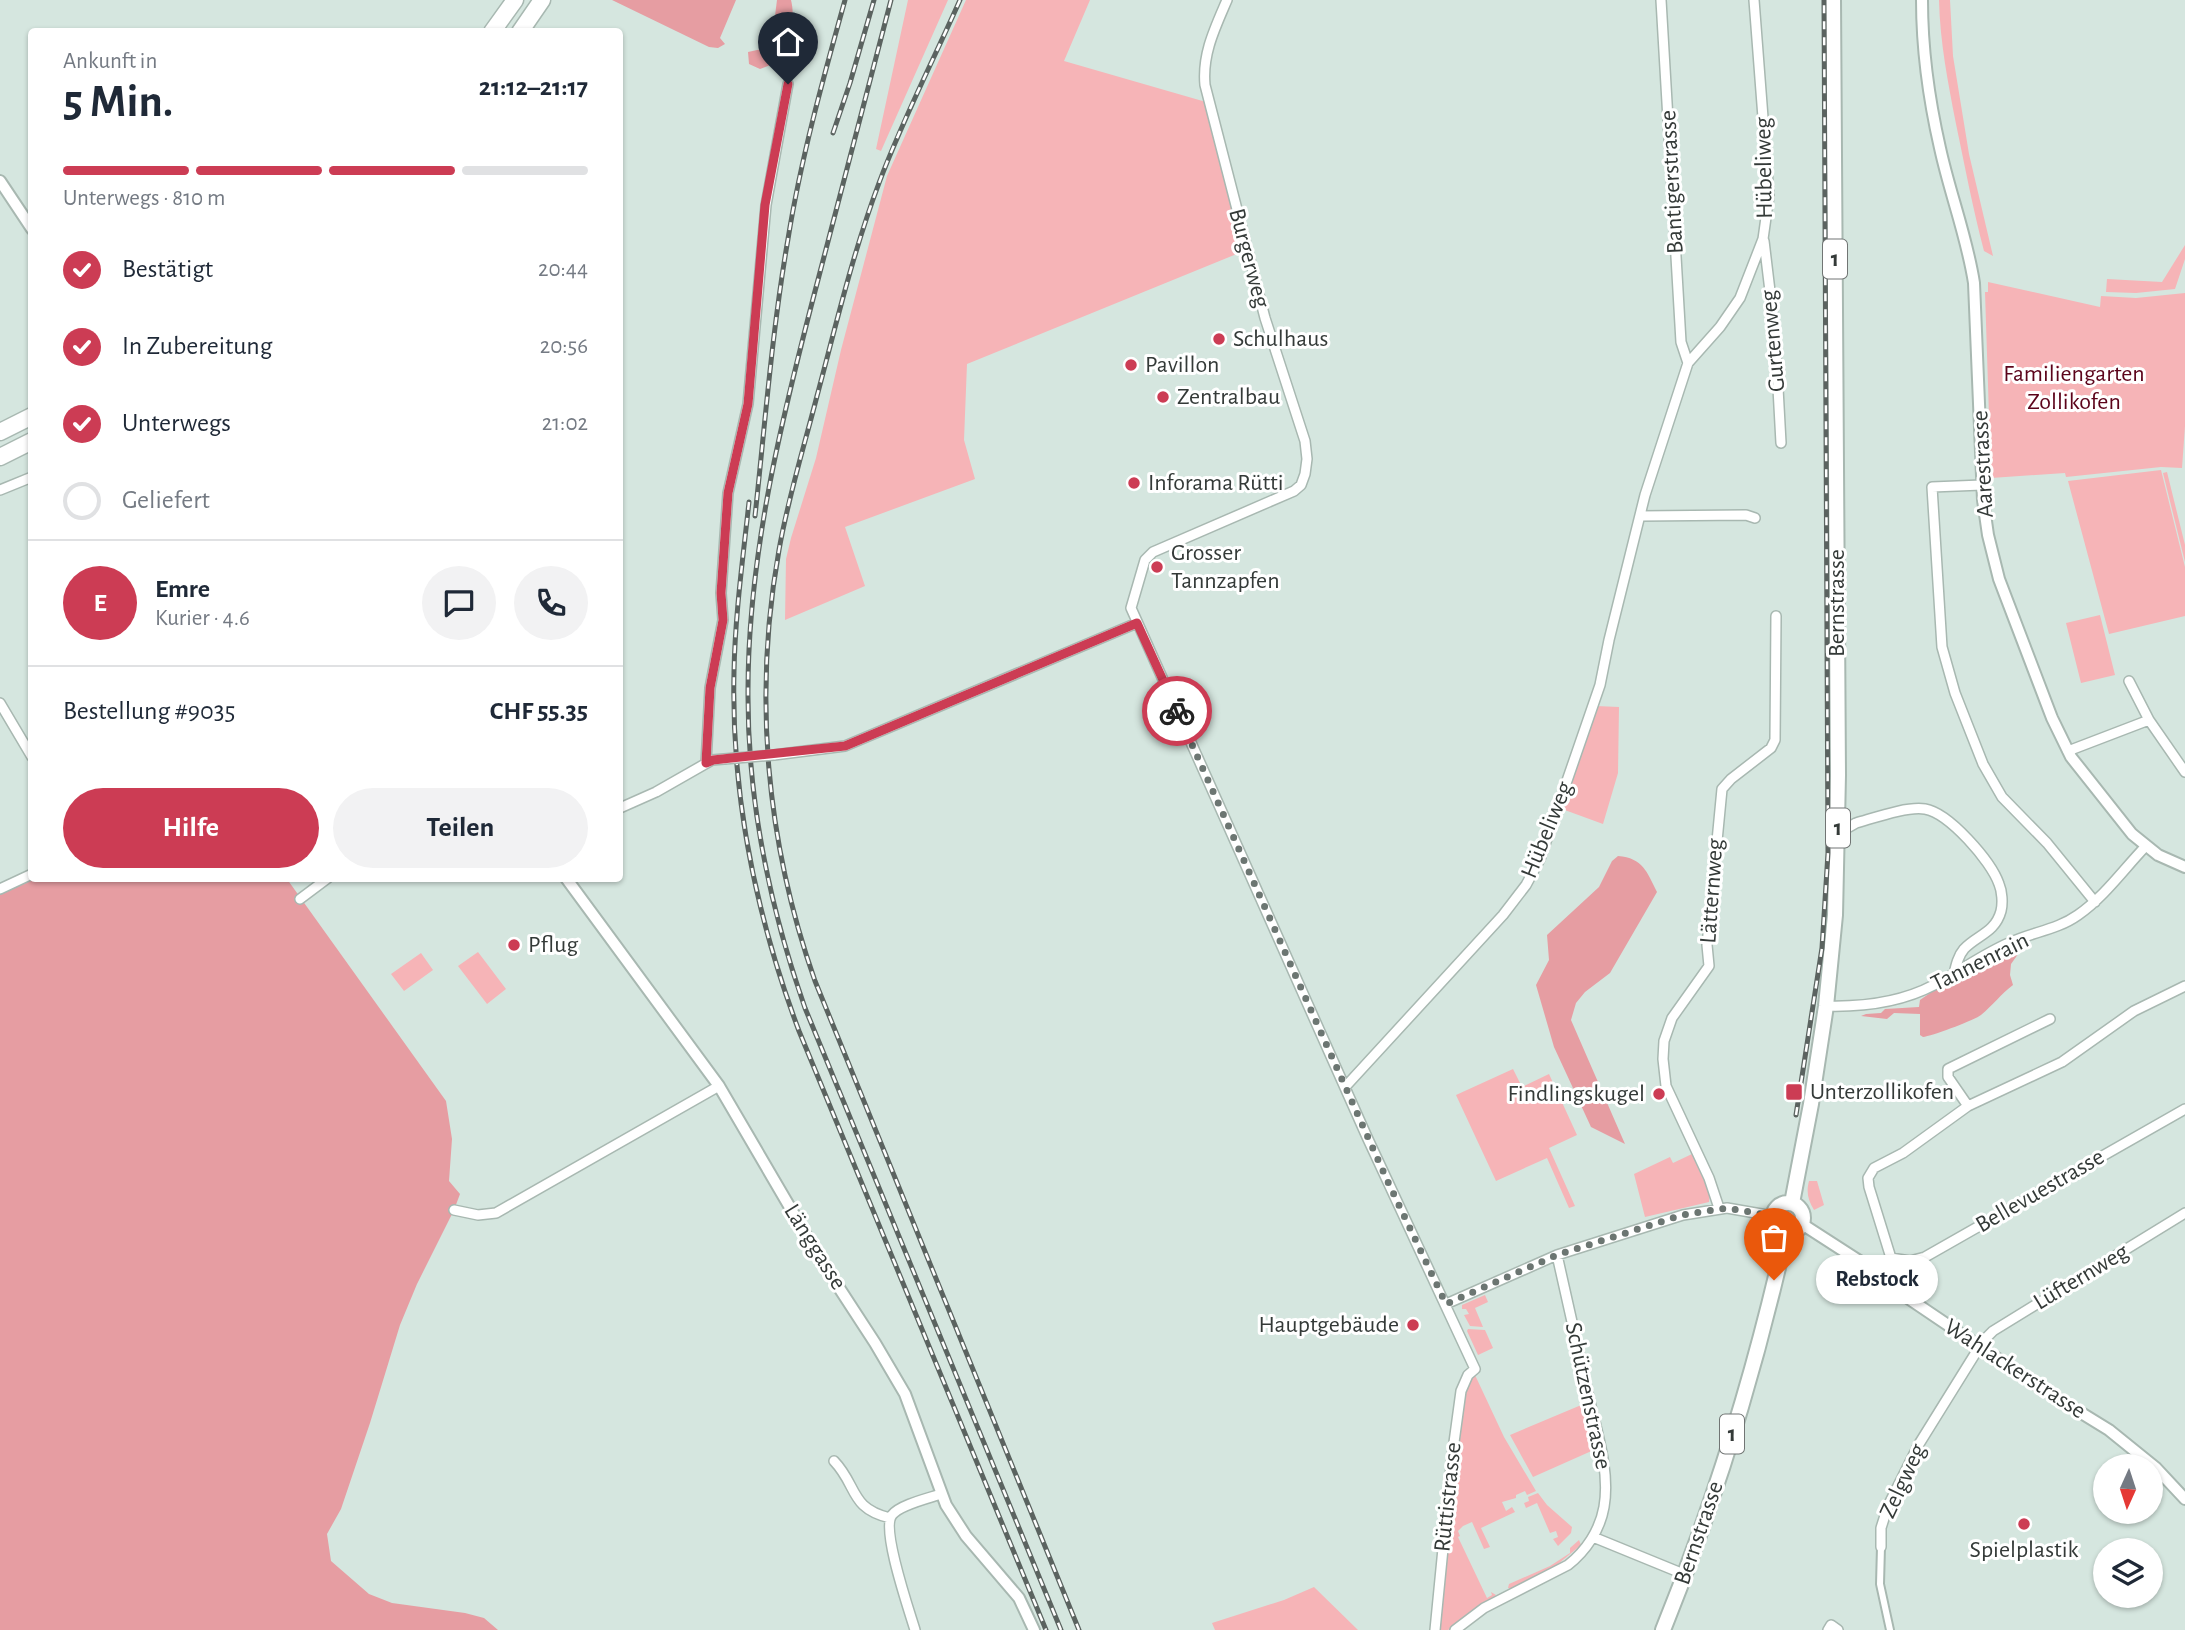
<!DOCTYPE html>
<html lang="de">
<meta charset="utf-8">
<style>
body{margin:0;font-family:"Alegreya Sans",sans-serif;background:#f2f2f3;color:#1f2937;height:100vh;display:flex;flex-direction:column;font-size:26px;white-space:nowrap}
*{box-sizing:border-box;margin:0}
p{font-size:23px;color:#747a83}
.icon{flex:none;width:38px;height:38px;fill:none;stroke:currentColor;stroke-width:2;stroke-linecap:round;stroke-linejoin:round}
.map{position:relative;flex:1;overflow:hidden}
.drawer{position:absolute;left:28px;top:28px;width:595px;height:854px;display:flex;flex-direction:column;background:#fff;border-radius:7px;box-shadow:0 2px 5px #0004}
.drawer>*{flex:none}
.needle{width:46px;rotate:183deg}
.buttons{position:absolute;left:2093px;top:1454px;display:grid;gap:14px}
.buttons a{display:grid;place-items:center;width:70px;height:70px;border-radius:50%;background:#fff;box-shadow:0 2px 5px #0004;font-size:35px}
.pin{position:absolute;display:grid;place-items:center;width:60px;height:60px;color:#fff;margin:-72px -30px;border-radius:50% 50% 50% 0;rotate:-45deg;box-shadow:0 0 7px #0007}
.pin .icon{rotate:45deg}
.courier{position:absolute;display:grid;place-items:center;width:70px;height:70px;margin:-35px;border:5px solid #cc3c54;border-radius:50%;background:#fff;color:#222;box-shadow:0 2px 9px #0007}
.bubble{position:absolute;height:49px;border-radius:24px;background:#fff;box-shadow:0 2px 5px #0004;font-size:23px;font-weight:700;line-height:49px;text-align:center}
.overview em{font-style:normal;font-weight:700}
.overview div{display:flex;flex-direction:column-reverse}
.overview{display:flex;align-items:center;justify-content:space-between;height:119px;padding:0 35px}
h1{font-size:46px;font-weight:700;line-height:52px}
.bar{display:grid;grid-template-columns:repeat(4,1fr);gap:10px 7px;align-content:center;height:84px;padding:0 35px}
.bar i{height:9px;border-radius:5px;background:#e0e1e3}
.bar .on{background:#cc3c54}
.bar p{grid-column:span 4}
.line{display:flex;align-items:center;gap:18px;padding:0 35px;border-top:2px solid #e0e1e3}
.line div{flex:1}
.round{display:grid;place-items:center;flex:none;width:74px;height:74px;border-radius:37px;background:#f2f2f3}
ol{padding:0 35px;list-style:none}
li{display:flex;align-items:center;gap:21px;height:77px}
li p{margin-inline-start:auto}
li .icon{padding:7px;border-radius:50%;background:#cc3c54;color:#fff;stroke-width:4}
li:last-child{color:#747a83}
li i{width:38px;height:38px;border:4px solid #e0e1e3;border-radius:50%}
.cta{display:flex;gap:14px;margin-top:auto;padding:14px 35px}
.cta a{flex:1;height:80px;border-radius:42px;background:#cc3c54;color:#fff;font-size:28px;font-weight:700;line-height:80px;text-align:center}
.cta a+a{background:#f2f2f3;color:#1f2937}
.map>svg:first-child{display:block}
</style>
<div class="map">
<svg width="2185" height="1630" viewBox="0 0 2185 1630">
<rect width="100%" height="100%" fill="#d5e6df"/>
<!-- green -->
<path fill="#f6b4b7" d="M908,0H948L881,151L876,149Z
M966,0H1090L1064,61L1206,102L1244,251L967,364L964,440L975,479L845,527L865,586L785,620L786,559L791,538L816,458L841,350L887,176Z
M1939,0H1950L1953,56L1969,154L1993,256L1984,251C1973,209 1965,167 1956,124C1948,82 1940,43 1939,0Z
M2185,245V259L2175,289L2136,293L2106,292L2107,279L2162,282Z
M1988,282L2100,307L2101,296L2136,298L2185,293V426L2182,468L2161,467L2066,477L2065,473L1991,478L1985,292H1988Z
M2161,470L2185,567V616L2109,634L2068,481Z
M2167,472L2185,545V562L2163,473Z
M2100,615L2115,675L2081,683L2066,623Z
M1596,706L1619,707L1618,773L1603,824L1562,809Z
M478,952L506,989L487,1004L458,966Z
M421,953L433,970L404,991L391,974Z
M1513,1069L1522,1087L1549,1074L1577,1135L1549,1148L1575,1206L1569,1208L1547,1158L1496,1181L1456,1095Z
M1692,1154L1710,1194L1709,1202L1645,1217L1634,1174L1670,1157L1673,1163Z
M1809,1181H1817L1824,1205L1814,1210C1808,1200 1806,1192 1809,1181Z
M1485,1295L1488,1302L1475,1308L1483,1327L1470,1326L1464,1315L1469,1314L1466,1309H1462V1305Z
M1468,1329L1485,1330L1493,1348L1478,1355L1467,1331Z
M1475,1375L1504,1437L1536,1491L1527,1495L1525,1491L1516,1495V1498L1502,1502L1506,1511L1512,1507L1515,1512L1481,1528L1490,1547L1484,1549L1472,1522L1463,1526L1458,1531L1460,1536L1458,1537L1487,1598L1492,1595L1491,1592L1496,1595L1448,1630H1439L1464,1392L1472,1376Z
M1586,1403L1596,1449L1533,1477L1510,1435Z
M1538,1493L1547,1505L1572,1527L1571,1533L1558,1546L1553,1539L1558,1537L1556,1531L1550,1533L1537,1503L1526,1508L1524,1503L1529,1501L1528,1497Z
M1579,1540L1581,1545L1552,1569L1512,1589L1508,1588L1509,1584L1550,1566L1570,1553V1548Z
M1314,1587L1358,1630H1215L1212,1623L1284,1600Z"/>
<!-- forest -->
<path fill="#e69da2" d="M612,0H736L720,38L725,44L718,48L709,47Z
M777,0H791C796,20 789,42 781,61L760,69L749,64L748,52L771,47Z
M1618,856C1643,858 1647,872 1657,892L1610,973L1585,992L1576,1003L1571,1020L1625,1144L1591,1127L1554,1047L1536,985L1549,960L1547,935L1599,887L1612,861Z
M32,878L287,879L446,1101L452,1139L449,1181L460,1194L454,1210L417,1284L400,1325L370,1423L341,1509L327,1534L331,1561L369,1594L392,1603L465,1613L484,1618L498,1630H0V889Z
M2013,945L2019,946L2021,950L2011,964L2010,975L2013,985C2001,994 1993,1005 1981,1015C1975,1020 1932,1036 1923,1037L1920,1035V1014L1894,1013L1887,1019L1861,1016L1866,1014L1881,1013L1885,1009L1919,1007L1920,1000L1933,991Z"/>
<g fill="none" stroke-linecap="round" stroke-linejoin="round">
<defs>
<path id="pedestrian" d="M1881,1547L1880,1584L1890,1630"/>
<path id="minor" d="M1227,0C1215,28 1202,54 1205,85L1265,318L1305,441L1307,459L1305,474L1301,485L1294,491L1153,552L1145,560L1131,608L1367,1137L1475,1369L1468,1375L1461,1391L1452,1457L1435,1630
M1661,0L1681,342L1688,363
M1764,241L1775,333L1781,443
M1982,485L1932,487L1942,647L1955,693L1983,764L2002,797L2047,843L2095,902
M0,490L32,477
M1640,516L1746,515L1755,518
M0,703L32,757
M2149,720L2185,772
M2068,751L2149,720L2129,681
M774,755L845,746L1137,623
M706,763L710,688L723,620L721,593L728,493L748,404L766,205L788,84
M620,808L656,792L712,760L724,759
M1838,828L1849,827L1856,823C1874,818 1907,806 1925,809C1949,813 1991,861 1999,884C2002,891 2003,903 2001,911C1995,933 1977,935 1964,949C1958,956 1956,965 1954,974
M0,889L32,874
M300,899L328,878
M1826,1006C1863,1007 1900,1003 1934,985C1959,972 1983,954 2009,943C2032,932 2057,930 2078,915C2104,897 2123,870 2145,847
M1346,1086L1503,915L1526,885L1540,859L1600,685L1609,640L1645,495L1688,363L1720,327L1740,298L1763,239L1769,196L1754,0
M1968,1106L1948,1077V1069L2050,1019
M1719,1208L1709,1178L1666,1086L1663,1059L1664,1041L1672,1018L1709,966L1707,945L1722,789L1731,779L1771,748L1775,740L1776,616
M454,1210L478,1215L496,1213L719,1086
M1891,1258L1910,1261L1925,1257L2185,1109
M1878,1275L1891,1258L1869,1187L1868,1178L1874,1168L1903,1153L1968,1106L2062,1062L2134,1011L2185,986
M1446,1304L1557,1255L1683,1215L1727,1208L1773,1216
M834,1461C858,1486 849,1508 890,1518
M1593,1537L1686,1575
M1881,1547V1528L1888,1506L1919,1444L1983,1341L1993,1331L2185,1213
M915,1630C909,1610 881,1529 892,1515C899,1505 929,1498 941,1494
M1455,1630L1484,1608L1568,1565C1586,1551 1600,1530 1604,1507C1610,1473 1598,1435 1590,1402C1579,1353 1568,1304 1557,1255
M1828,1630L1831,1625L1838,1630"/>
<path id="tertiary" d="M1922,0C1922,50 1929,100 1940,148C1950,194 1967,237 1974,283L1983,500L1988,535L1999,579L2052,718L2071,757L2132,834L2158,855L2185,867
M0,181L32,229
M566,878L719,1086L819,1257L875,1343L905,1394L946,1505L966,1536L1019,1598L1034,1630
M1802,1224L1864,1264L1899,1292L2044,1390L2109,1430L2156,1468L2185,1499"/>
<path id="primary" d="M1773 1218a15 15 0 1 1 30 0a15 15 0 1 1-30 0Z
M1792,1203L1811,1104L1826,1006L1835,915L1838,775L1833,0
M1663,1630C1715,1502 1756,1368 1786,1233"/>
<path id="motorway" d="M492,32L515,0
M520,32L542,0
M0,432L32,416
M0,457L32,441"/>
</defs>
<!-- pedestrian casing -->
<use href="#pedestrian" stroke="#a8b8b1" stroke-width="10"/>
<!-- minor casing -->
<use href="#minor" stroke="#a8b8b1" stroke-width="12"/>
<!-- tertiary casing -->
<use href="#tertiary" stroke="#a8b8b1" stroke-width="14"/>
<!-- primary casing -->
<use href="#primary" stroke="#a8b8b1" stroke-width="18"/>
<!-- motorway casing -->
<use href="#motorway" stroke="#a8b8b1" stroke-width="19"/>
<!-- pedestrian -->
<use href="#pedestrian" stroke="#fff" stroke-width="6"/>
<!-- minor -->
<use href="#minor" stroke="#fff" stroke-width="9"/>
<!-- tertiary -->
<use href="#tertiary" stroke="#fff" stroke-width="10"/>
<!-- primary -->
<use href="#primary" stroke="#fff" stroke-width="14"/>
<!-- motorway -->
<use href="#motorway" stroke="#fff" stroke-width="16"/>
<defs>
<path id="rail" d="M891,0C867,92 843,184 819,276C783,413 747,555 748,697C748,804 770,908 805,1008L1061,1630
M960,0C933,61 902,121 879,183C853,252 836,325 817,396C804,447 788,498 779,550C753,695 766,842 815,981L1079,1630
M833,133L850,83L874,0
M749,502C743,558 735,615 734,672C731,795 756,916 799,1031L1046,1630
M755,516C765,424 772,331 788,239C801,158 823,79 845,0
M1796,1115L1822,948L1828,853L1824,0"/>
</defs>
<!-- rail casing -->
<use href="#rail" stroke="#5b6360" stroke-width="5"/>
<!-- rail -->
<use href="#rail" stroke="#fff" stroke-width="2.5" stroke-dasharray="8" stroke-linecap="butt"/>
<defs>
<path id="minor-bridge" d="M724,759L774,755"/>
</defs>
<!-- minor-bridge casing -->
<use href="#minor-bridge" stroke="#a8b8b1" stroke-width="12" stroke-linecap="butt"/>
<!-- minor-bridge -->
<use href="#minor-bridge" stroke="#fff" stroke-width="9"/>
</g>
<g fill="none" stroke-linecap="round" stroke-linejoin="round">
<!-- done -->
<path stroke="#6c7672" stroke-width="7" stroke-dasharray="0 12.6" d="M1177,711L1388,1182L1446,1304L1557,1255L1682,1215L1727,1208L1773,1216L1774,1225L1786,1233L1774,1280"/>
<!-- route -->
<path stroke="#cc3c54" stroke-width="9" d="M788,84L765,205L748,404L728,493L721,593L723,620L710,688L706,763L713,760L845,746L1137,623L1177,711"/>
</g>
<!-- markers -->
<g fill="#cc3c54" stroke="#fff" stroke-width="2.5">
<circle cx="1219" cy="339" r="7"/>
<circle cx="1131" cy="365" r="7"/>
<circle cx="1163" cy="397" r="7"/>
<circle cx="1134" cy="483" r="7"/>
<circle cx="1157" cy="567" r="7"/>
<circle cx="514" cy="945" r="7"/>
<rect x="1785" y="1083" width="18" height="18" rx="3.5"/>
<circle cx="1659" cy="1094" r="7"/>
<circle cx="1413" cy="1325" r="7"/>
<circle cx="2024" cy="1524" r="7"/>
</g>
<g text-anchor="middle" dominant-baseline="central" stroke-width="6" stroke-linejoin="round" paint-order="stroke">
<!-- shield labels -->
<g fill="#fff" stroke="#717574" stroke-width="2">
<rect x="1823" y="239.5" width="24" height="39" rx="5"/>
<rect x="1826" y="808.5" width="24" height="39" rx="5"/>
<rect x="1720" y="1414.5" width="24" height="39" rx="5"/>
</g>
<g font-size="23" font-weight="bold" fill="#343a38">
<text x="1835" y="259">1</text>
<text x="1838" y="828">1</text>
<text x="1732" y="1434">1</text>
</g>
<!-- street labels -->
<g font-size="24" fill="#343a38" stroke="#fff">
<text transform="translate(1764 168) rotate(-91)">Hübeliweg</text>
<text transform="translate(1672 182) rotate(-93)">Bantigerstrasse</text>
<text transform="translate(1249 258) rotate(75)">Burgerweg</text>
<text transform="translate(1773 341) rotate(-95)">Gurtenweg</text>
<text transform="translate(1983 464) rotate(-93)">Aarestrasse</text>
<text transform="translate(1837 603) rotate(-90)">Bernstrasse</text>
<text transform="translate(1547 830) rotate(-68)">Hübeliweg</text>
<text transform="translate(1712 891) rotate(-86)">Lätternweg</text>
<text transform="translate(1980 962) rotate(-26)">Tannenrain</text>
<text transform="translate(2040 1191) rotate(-30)">Bellevuestrasse</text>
<text transform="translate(815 1247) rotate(58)">Länggasse</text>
<text transform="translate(2081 1277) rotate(-31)">Lüfternweg</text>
<text transform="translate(2015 1369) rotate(33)">Wahlackerstrasse</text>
<text transform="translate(1588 1396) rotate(78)">Schützenstrasse</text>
<text transform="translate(1903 1481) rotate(-65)">Zelgweg</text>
<text transform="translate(1448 1497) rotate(-84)">Rüttistrasse</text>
<text transform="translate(1699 1533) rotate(-71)">Bernstrasse</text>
</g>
<!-- poi labels -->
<g font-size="24" fill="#343a38" stroke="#fff" text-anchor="start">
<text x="1233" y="339">Schulhaus</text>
<text x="1145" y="365">Pavillon</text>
<text x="1177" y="397">Zentralbau</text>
<text x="1148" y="483">Inforama Rütti</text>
<text x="1171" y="553">Grosser<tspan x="1171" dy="28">Tannzapfen</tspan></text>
<text x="528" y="945">Pflug</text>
<text x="1810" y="1092">Unterzollikofen</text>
<text x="1645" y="1094" text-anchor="end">Findlingskugel</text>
<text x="1399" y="1325" text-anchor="end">Hauptgebäude</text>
<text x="2024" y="1550" text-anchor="middle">Spielplastik</text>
</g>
<!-- park labels -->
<g font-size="24" fill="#5b031a" stroke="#fff">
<text x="2074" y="374">Familiengarten<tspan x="2074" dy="28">Zollikofen</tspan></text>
</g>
</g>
</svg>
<div class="buttons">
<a><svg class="needle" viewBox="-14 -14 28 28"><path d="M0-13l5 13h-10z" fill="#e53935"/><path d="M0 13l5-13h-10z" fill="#747a83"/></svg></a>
<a><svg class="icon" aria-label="layers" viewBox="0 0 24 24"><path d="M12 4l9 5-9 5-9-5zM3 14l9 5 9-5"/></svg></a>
</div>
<div class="pin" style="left:1774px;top:1280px;background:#ea580c"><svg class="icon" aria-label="bag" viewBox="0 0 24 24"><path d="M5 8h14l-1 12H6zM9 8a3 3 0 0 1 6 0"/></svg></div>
<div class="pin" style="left:788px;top:84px;background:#1f2937"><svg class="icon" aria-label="home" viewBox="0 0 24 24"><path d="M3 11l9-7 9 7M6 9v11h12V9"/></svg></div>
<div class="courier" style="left:1177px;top:711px"><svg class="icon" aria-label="bike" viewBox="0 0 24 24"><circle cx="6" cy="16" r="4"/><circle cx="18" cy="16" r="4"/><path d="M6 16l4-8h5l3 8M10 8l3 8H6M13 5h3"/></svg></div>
<div class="bubble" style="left:1816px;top:1255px;width:122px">Rebstock</div>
<section class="drawer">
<div class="overview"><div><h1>5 Min.</h1><p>Ankunft in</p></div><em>21:12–21:17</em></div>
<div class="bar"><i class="on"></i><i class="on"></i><i class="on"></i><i></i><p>Unterwegs · 810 m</p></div>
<ol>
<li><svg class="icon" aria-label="check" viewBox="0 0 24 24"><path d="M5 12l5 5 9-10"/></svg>Bestätigt<p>20:44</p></li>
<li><svg class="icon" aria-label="check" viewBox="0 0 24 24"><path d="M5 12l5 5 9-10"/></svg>In Zubereitung<p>20:56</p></li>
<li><svg class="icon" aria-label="check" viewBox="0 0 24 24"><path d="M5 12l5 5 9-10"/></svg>Unterwegs<p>21:02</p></li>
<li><i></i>Geliefert</li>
</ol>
<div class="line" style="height:126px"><b class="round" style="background:#cc3c54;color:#fff">E</b><div><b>Emre</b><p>Kurier · 4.6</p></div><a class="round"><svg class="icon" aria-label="chat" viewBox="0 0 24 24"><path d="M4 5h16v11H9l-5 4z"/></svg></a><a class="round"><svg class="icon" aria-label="phone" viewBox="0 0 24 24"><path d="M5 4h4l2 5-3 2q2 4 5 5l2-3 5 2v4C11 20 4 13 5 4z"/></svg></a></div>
<div class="line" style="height:91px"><div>Bestellung #9035</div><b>CHF 55.35</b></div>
<div class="cta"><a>Hilfe</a><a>Teilen</a></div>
</section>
</div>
